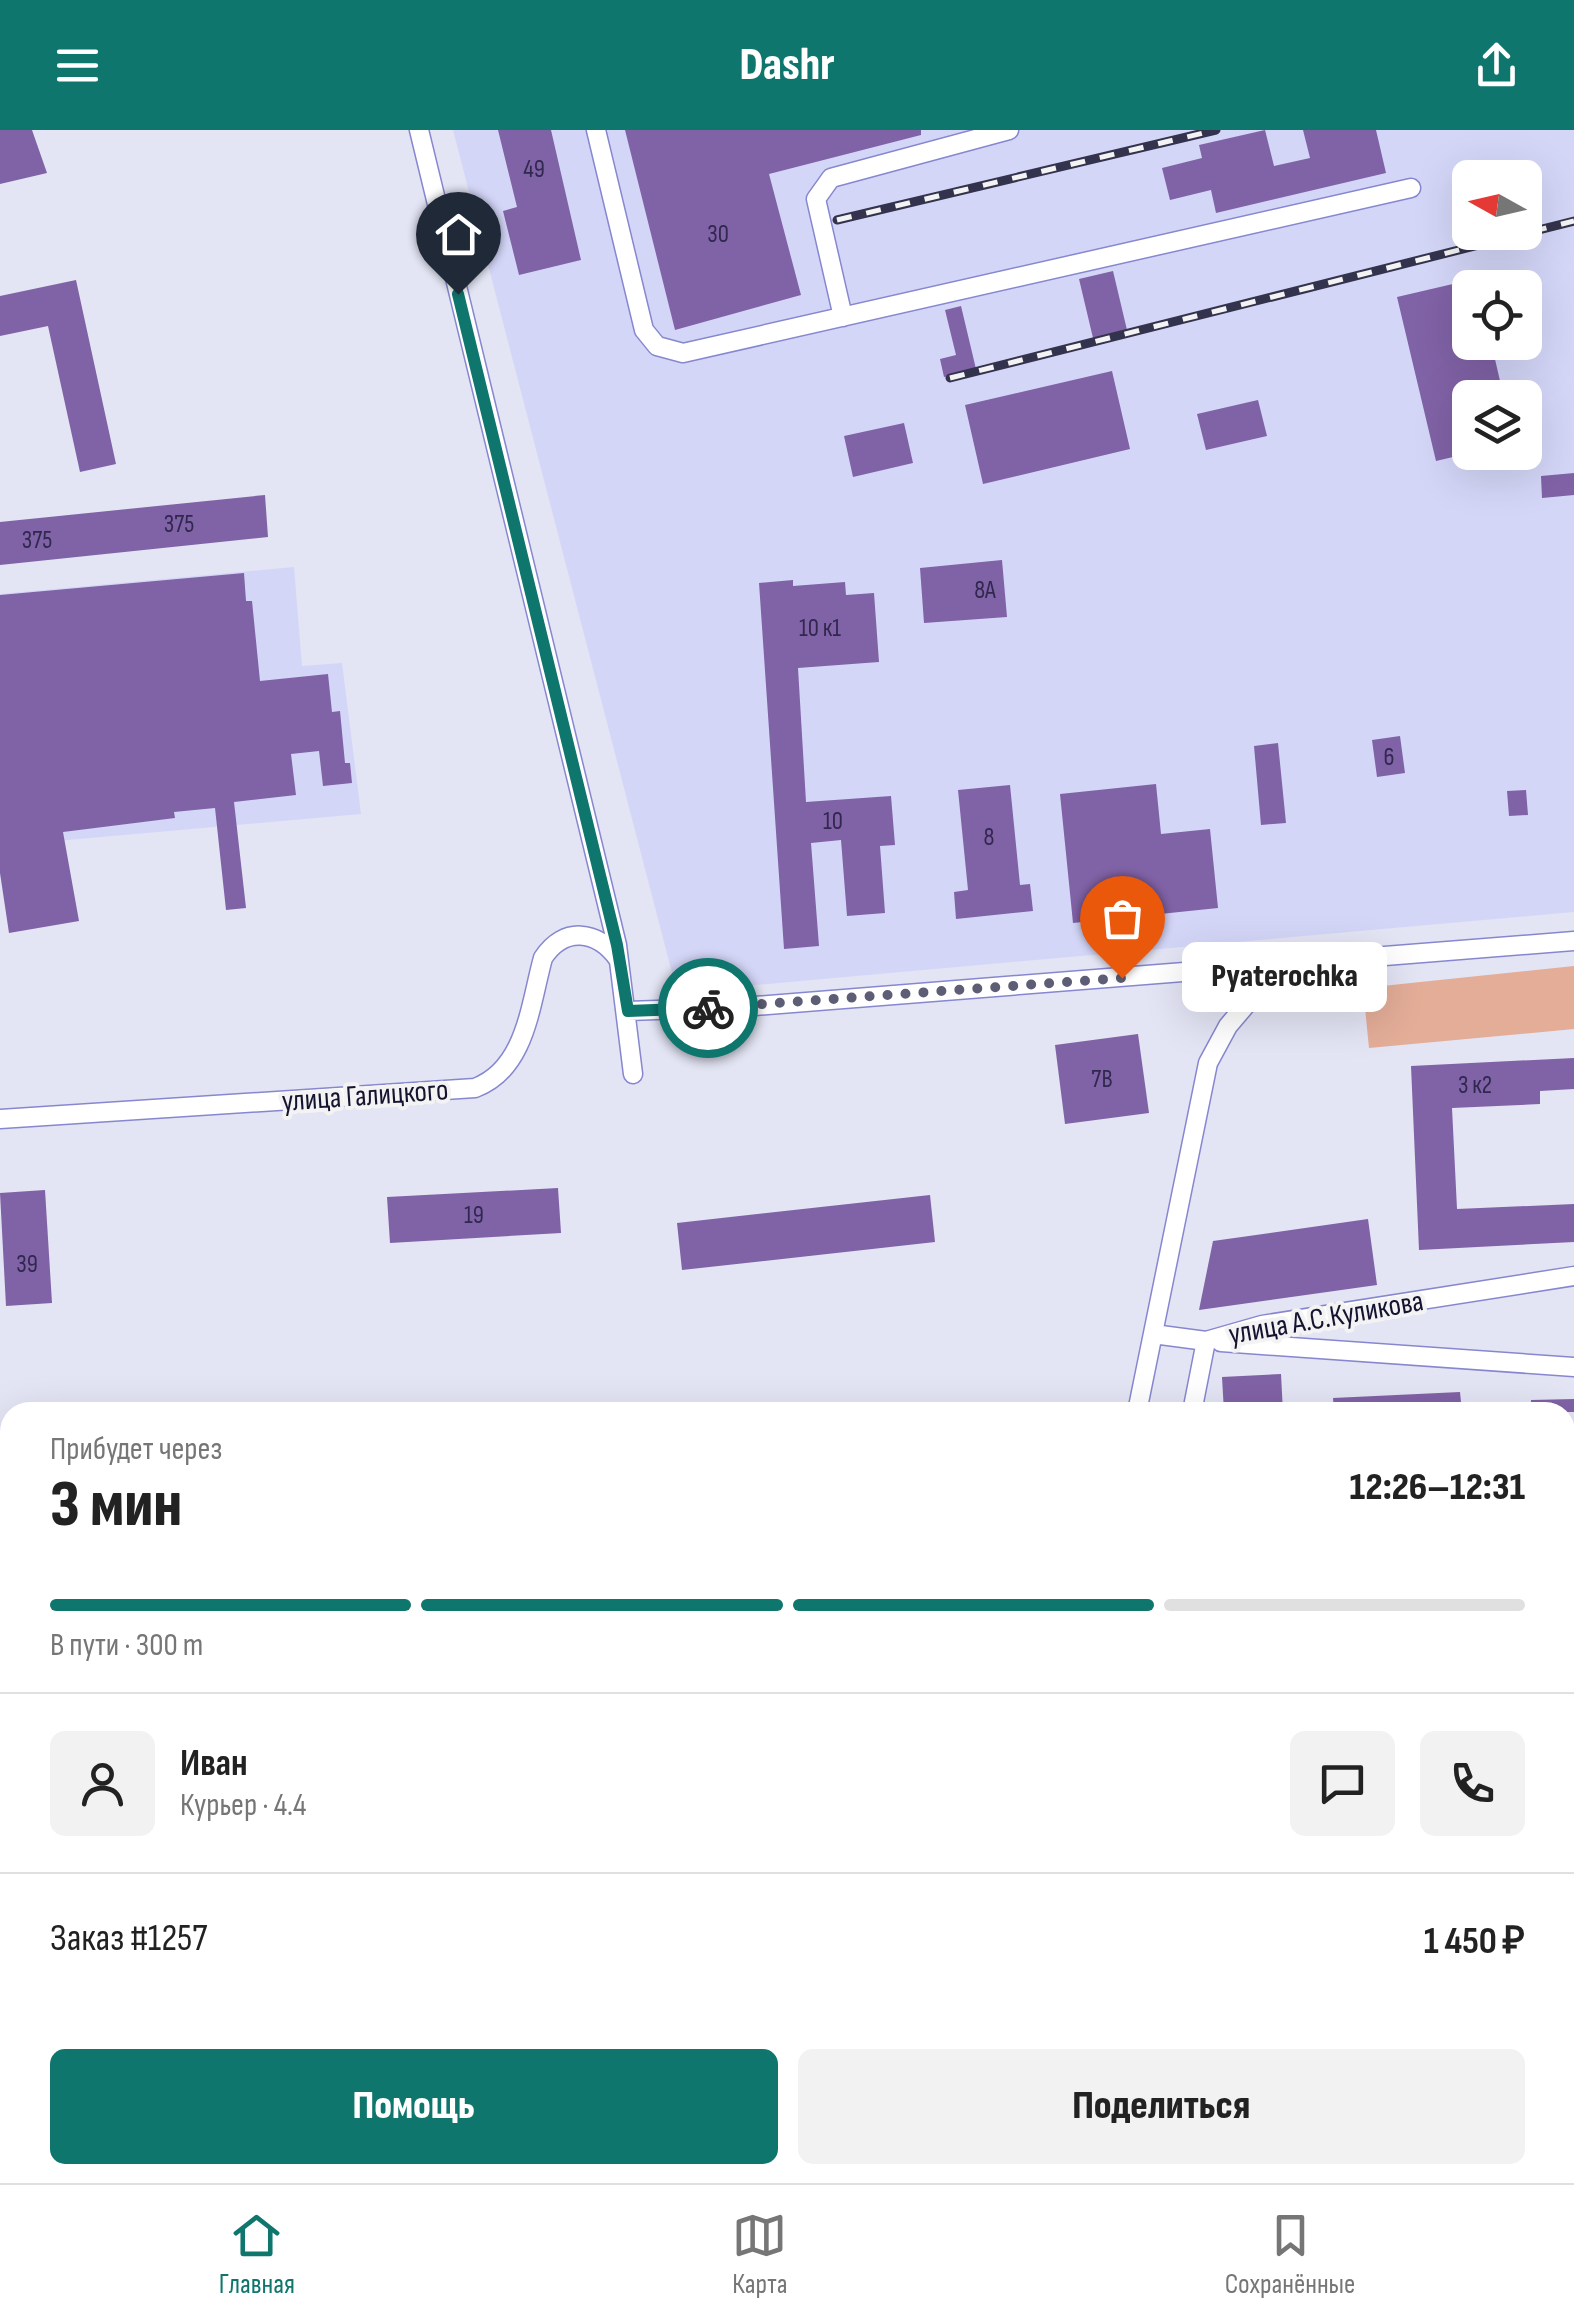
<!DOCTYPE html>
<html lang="ru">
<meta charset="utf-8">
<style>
body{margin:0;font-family:"Sofia Sans Condensed",sans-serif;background:#f2f2f2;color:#222;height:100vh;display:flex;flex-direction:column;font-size:38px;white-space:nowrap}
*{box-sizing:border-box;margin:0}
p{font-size:32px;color:#767676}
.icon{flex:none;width:55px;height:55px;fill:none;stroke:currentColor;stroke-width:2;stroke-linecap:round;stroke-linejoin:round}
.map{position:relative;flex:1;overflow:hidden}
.sheet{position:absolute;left:0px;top:1272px;width:1575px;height:782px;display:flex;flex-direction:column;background:#fff;border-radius:30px 30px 0 0;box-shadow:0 10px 40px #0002}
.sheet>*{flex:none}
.needle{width:65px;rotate:278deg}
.controls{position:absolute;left:1452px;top:30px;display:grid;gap:20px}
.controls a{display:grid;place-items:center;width:90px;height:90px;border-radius:15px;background:#fff;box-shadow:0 10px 40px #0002;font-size:50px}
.pin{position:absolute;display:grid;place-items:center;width:85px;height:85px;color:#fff;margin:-102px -42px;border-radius:50% 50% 50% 0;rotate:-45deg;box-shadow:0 0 10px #0007}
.pin .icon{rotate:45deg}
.courier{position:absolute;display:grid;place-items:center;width:100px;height:100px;margin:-50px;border:8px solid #0f766e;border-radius:50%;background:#fff;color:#222;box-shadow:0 2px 12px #0007}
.bubble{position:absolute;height:70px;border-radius:15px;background:#fff;box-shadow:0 10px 40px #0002;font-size:32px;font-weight:800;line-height:70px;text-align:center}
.summary em{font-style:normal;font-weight:800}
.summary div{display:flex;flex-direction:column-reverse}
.summary{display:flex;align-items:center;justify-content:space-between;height:170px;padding:0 50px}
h1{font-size:65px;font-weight:800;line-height:75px}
.bar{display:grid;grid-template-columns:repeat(4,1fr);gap:15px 10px;align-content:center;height:120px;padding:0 50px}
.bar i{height:12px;border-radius:8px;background:#e0e0e0}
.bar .current{background:#0f766e}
.bar p{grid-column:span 4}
.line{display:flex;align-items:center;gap:25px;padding:0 50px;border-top:2px solid #e0e0e0}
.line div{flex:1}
.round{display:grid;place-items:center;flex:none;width:105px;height:105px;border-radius:15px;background:#f2f2f2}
.primary-button{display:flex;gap:20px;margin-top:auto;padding:20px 50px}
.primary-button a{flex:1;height:115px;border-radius:15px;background:#0f766e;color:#fff;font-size:40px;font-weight:800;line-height:115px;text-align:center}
.primary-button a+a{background:#f2f2f2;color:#222}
header{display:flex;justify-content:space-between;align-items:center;height:130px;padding:0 50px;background:#0f766e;color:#fff;font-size:45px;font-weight:800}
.menu{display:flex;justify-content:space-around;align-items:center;height:140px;border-top:2px solid #e0e0e0;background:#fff;font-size:28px;color:#767676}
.menu a{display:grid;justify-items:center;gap:5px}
.menu .current{color:#0f766e}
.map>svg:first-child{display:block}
</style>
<header><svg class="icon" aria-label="menu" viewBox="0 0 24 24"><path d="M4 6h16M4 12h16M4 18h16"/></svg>Dashr<svg class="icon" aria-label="share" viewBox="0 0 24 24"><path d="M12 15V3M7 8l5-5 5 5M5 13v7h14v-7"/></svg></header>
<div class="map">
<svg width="1574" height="2053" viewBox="0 0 1574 2053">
<rect width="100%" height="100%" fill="#e3e4f4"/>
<!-- built -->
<path fill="#d4d6f8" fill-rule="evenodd" d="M453,0H1574V782L677,862ZM1470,48H1525V102H1470ZM1470,158H1525V212H1470ZM1470,268H1525V322H1470Z
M294,437L302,536L342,533L361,684L0,716V464Z"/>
<!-- green -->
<path fill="#e3ad98" d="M1574,836V899L1369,918L1363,858Z
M10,1835V1970L0,1962V1847Z"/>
<!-- building -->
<path fill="#8062a6" d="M0,0H32L47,43L0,54Z
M498,0H551L581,130L519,145L503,81L517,77Z
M625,0H921V5L769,44L801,165L675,200Z
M1265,0L1274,36L1310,28L1303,0H1376L1386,43L1216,83L1211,60L1170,70L1162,38L1202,28L1199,15Z
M1113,141L1127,200L1093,208L1079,149Z
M76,150L116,334L80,342L48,196L0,206V166Z
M1470,150V212H1491L1504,268H1470V323L1436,331L1397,167Z
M961,176L976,239L944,247L940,229L956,225L945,180Z
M1112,241L1130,319L983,354L965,275Z
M1258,270L1267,306L1206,320L1197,284Z
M904,293L913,333L853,347L844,306Z
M1574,343V365L1542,368L1541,346Z
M265,365L268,407L0,435V392Z
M1002,430L1007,487L924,493L920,438Z
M244,443L246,471H252L260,551L328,544L332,582L340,581L345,633H350L352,653L323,656L319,621L291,624L296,665L234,672L246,778L226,780L215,678L174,682L175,688L63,702L79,791L9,803L0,743V465Z
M793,450V456L845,452L846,465L874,463L879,532L798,538L806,672L891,666L895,715L880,716L885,783L847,786L841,710L811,713L819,816L784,819L759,453Z
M1400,606L1405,643L1377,647L1372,610Z
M1278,613L1286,693L1261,695L1254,616Z
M1156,654L1161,704L1210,699L1218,778L1073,793L1060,664Z
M1010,655L1020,755L1030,754L1033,781L956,789L954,762L968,760L958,660Z
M1526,660L1528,685L1509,686L1507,661Z
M1138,904L1149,983L1065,994L1055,915Z
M1574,928V959L1540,961V974L1452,978L1457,1079L1574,1074V1112L1419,1120L1411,936Z
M558,1058L561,1103L390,1113L387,1067Z
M45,1060L52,1173L6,1176L0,1063Z
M930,1065L935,1112L682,1140L677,1093Z
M1368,1089L1377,1155L1199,1180L1213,1111Z
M1281,1244L1283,1282H1224L1222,1247Z
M1460,1262L1462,1282H1334L1333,1268Z
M1574,1269V1282H1531V1270Z"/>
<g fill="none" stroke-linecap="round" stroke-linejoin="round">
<defs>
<path id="minor" d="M419,0L617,815L633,944
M596,0L644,200L657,216L683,223L1411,58
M843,187L816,69L831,48L1009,0
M628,881L742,877L1574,811
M0,989L475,958C526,939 530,875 543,828C564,796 597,800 618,829
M1153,1204L1206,1211L1192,1282
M1206,1211L1262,1195L1574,1146
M1221,1212L1574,1237
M1137,1282L1208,933L1228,896L1278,837
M1565,1597H1574
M1105,2045L1106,2053"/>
</defs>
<!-- minor casing -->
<use href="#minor" stroke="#8787d0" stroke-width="21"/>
<!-- minor -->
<use href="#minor" stroke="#fff" stroke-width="18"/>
<defs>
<path id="rail" d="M837,90L1216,0
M950,248L1574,91"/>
</defs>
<!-- rail casing -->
<use href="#rail" stroke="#34334d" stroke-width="9"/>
<!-- rail -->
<use href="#rail" stroke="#f3f3f3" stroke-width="5" stroke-dasharray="15" stroke-linecap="butt"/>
</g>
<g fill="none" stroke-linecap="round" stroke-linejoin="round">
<!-- done -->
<path stroke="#5d5d75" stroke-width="10" stroke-dasharray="0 18" d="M708,878L1122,848"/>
<!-- route -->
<path stroke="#0f766e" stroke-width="12" d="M458,164L617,815L628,881L708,878"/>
</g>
<g text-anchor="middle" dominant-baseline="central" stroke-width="8" stroke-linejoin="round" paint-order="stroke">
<!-- number labels -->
<g font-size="25" fill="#30284e">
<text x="534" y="39">49</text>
<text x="718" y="104">30</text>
<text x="179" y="394">375</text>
<text x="37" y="410">375</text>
<text x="985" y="460">8А</text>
<text x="820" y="498">10 к1</text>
<text x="1389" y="627">6</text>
<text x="833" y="691">10</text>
<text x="989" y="707">8</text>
<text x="1102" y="949">7В</text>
<text x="1475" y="955">3 к2</text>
<text x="474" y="1085">19</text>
<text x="27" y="1134">39</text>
</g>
<!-- street labels -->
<g font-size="30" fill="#151430" stroke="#f3f3f3">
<text transform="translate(365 966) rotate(-4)">улица Галицкого</text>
<text transform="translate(1326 1188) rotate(-10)">улица А.С.Куликова</text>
</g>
</g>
</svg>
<div class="controls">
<a><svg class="needle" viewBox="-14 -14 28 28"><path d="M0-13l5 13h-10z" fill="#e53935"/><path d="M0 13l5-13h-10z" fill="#767676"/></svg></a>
<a><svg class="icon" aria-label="locate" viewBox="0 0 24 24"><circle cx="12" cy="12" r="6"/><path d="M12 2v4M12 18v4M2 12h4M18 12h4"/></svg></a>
<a><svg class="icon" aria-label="layers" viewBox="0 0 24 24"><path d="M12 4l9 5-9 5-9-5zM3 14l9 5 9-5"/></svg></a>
</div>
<div class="pin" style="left:1122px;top:848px;background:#ea580c"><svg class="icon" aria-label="bag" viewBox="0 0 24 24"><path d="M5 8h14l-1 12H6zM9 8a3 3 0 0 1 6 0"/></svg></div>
<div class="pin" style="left:458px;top:164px;background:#1f2937"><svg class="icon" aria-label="home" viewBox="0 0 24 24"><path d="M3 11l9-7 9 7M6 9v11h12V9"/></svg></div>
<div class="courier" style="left:708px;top:878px"><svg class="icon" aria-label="bike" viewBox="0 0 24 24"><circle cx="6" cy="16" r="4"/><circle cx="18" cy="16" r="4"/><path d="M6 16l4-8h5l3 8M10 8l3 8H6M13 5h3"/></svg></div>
<div class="bubble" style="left:1182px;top:812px;width:205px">Pyaterochka</div>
<section class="sheet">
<div class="summary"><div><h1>3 мин</h1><p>Прибудет через</p></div><em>12:26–12:31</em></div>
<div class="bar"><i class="current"></i><i class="current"></i><i class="current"></i><i></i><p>В пути · 300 m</p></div>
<div class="line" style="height:180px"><a class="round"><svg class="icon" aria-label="person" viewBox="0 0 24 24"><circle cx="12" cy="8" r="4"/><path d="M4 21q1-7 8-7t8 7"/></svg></a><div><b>Иван</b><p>Курьер · 4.4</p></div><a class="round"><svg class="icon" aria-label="chat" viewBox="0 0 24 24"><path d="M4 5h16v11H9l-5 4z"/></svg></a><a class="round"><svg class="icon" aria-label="phone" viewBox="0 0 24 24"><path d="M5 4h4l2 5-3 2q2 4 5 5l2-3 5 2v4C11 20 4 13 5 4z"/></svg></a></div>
<div class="line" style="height:130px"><div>Заказ #1257</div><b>1 450 ₽</b></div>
<div class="primary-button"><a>Помощь</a><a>Поделиться</a></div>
</section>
</div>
<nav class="menu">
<a class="current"><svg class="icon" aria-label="home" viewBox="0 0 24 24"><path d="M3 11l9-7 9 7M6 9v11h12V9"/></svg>Главная</a>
<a><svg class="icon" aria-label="map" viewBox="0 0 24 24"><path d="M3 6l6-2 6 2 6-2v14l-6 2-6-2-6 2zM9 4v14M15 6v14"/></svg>Карта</a>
<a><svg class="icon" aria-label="saved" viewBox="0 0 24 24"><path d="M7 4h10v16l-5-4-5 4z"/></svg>Сохранённые</a>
</nav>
